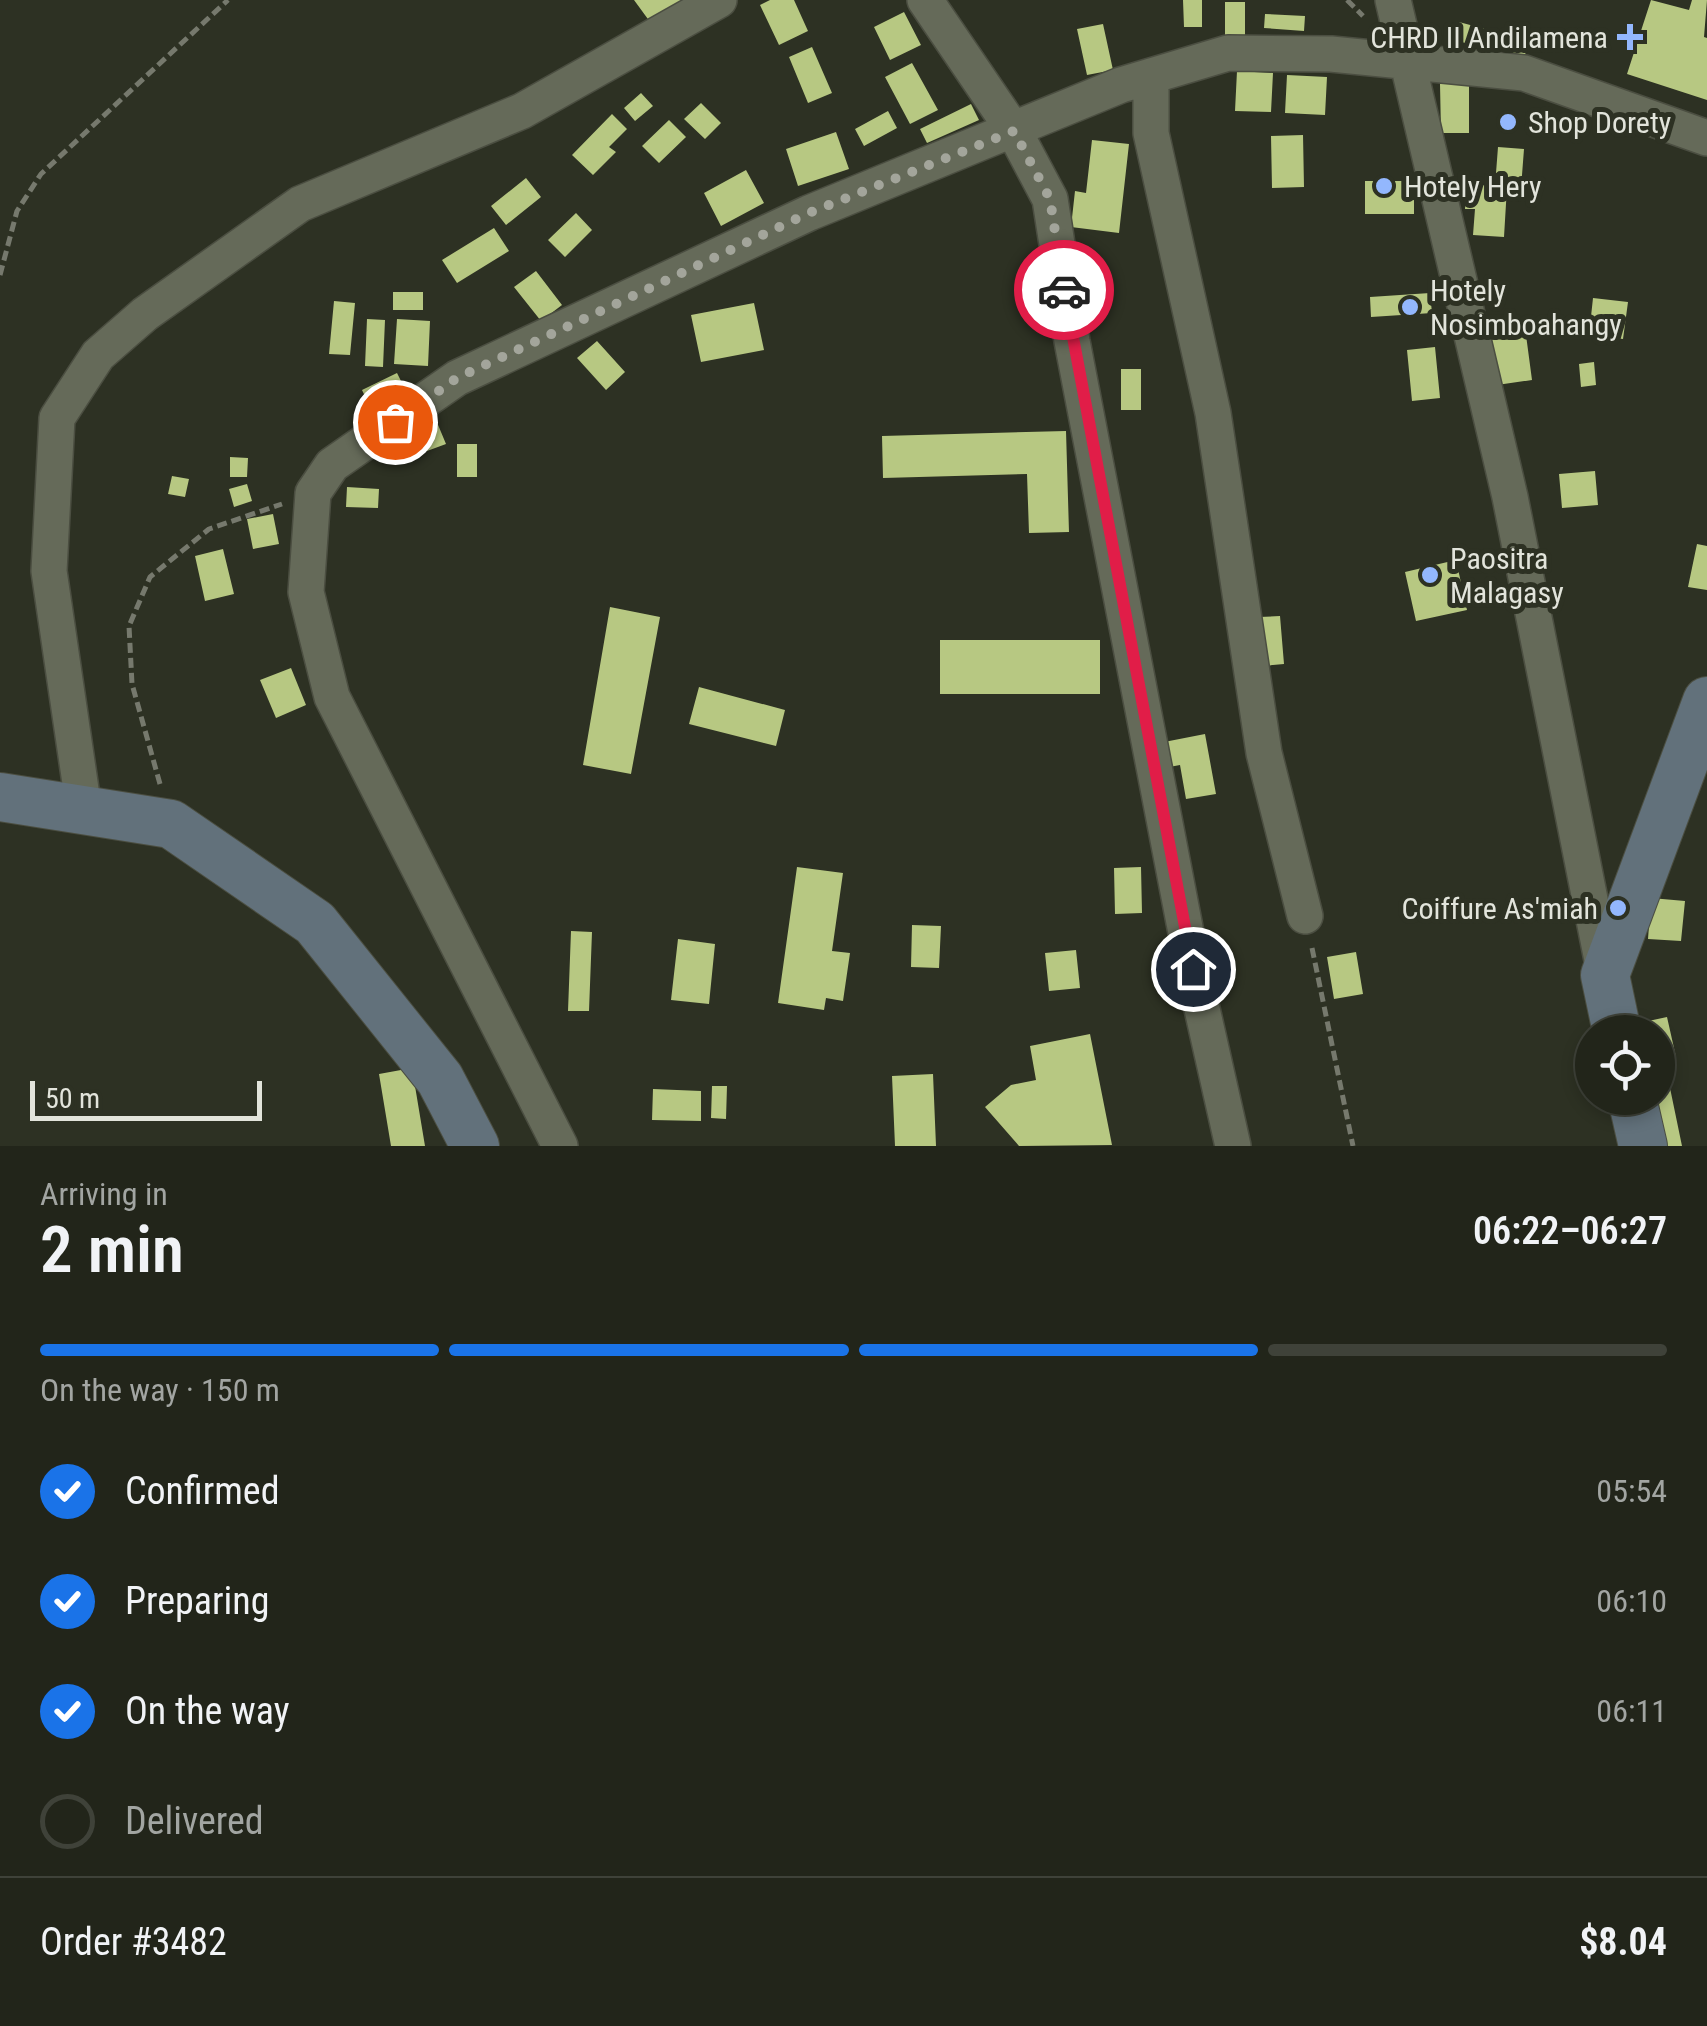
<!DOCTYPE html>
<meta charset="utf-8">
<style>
body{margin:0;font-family:"Roboto Condensed",sans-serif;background:#2e3127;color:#f1f3f6;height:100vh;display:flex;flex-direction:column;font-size:38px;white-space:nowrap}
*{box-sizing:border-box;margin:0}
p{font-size:32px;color:#a2a5a2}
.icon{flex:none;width:55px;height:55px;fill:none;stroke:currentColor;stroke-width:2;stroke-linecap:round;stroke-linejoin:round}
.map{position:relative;height:1146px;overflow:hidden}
.panel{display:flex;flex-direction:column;background:#22251a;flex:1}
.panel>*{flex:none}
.tools{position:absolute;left:1575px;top:1015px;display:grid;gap:20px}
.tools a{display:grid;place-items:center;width:100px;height:100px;border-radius:50%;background:#22251a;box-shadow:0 5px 15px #0003,0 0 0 2px #3f4239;font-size:50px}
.scale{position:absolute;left:30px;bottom:25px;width:232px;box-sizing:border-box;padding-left:10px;border:5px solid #e2e4db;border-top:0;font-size:28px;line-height:35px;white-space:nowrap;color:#e2e4db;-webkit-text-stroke:8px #2d3123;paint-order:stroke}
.pin{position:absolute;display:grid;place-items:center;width:85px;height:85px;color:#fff;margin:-42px;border:5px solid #fff;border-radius:50%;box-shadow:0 2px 10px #0007}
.courier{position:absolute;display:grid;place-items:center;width:100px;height:100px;margin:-50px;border:8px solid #e11d48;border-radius:50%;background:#fff;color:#222;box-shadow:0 2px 12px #0007}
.overview em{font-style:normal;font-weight:600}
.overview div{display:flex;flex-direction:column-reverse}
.overview{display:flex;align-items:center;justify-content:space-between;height:170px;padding:0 40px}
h1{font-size:65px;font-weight:600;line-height:75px}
.bar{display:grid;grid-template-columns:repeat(4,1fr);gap:15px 10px;align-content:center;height:120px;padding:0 40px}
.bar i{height:12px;border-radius:8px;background:#3f4239}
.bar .on{background:#1a73e8}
.bar p{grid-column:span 4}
.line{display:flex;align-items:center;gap:25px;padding:0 40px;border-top:2px solid #3f4239}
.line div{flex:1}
ol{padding:0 40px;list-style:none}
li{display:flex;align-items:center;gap:30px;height:110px}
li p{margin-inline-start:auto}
li .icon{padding:10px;border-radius:50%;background:#1a73e8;color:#fff;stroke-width:4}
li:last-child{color:#a2a5a2}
li i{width:55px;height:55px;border:5px solid #3f4239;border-radius:50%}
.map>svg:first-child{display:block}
</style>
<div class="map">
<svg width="1707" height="1146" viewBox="0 0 1707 1146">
<rect width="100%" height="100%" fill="#2d3123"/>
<!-- building -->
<path fill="#b7c882" d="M634,0H687L653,26Z
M770,0H794L808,31L779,45L760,5Z
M1183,0H1202V27H1184Z
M1651,0L1689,10L1692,0H1707L1704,37L1707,38V100L1627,74Z
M1225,2H1245V38H1225Z
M904,12L921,45L890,60L874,27Z
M1265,14L1305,16L1304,31L1264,28Z
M1459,22L1485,29L1480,47L1454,40Z
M1103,24L1113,70L1087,75L1077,29Z
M1497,31L1529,38L1525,55L1493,49Z
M812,47L832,93L808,103L789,57Z
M912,63L938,110L910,124L885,77Z
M1237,71L1273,73L1271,112L1235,111Z
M1287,75L1327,77L1325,115L1285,113Z
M1440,84H1469V133H1441Z
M641,93L653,106L635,121L624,108Z
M701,103L721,123L705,139L684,119Z
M971,104L979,120L927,143L920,129Z
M888,111L897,128L864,146L855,129Z
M612,114L627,129L609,147L616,152L593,175L572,155Z
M669,120L686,137L659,163L642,146Z
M836,132L849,169L798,186L786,149Z
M1303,135L1304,187L1272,188L1271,136Z
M1092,140L1129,144L1119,233L1071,227L1075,191L1086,193Z
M1498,147L1524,149L1521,188L1507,187L1504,237L1473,235L1475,209H1465L1467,184L1495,186Z
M746,170L764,203L721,226L704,193Z
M526,178L541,197L506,225L491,206Z
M1365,181H1414V214H1365Z
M576,213L592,230L565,257L548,240Z
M494,228L509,251L457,283L442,260Z
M536,271L562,305L541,321L514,287Z
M393,292H423V310H393Z
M1430,293L1432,313L1371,317L1370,297Z
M1593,298L1628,302L1623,339L1589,335Z
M334,301L355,303L350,355L329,354Z
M754,303L764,350L701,362L691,315Z
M367,319L385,320L383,367L365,366Z
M397,319L430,321L428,366L394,364Z
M1526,335L1532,380L1497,385L1491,340Z
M597,341L625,372L606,390L577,358Z
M1435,347L1440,398L1412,401L1407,350Z
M1594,362L1596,385L1581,387L1579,364Z
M1121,369H1141V410H1121Z
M397,373L407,393L372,411L362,390Z
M436,420L446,444L427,451L417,428Z
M1066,431L1069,532L1029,533L1027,474L883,478L882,436Z
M457,444H477V477H457Z
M230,457L248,458L247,477H230Z
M1595,471L1598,505L1562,508L1559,474Z
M172,476L189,479L185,497L168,494Z
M247,484L252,501L234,507L229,489Z
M347,487L379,489L378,508L346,507Z
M273,514L279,544L253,549L247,519Z
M1697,544L1707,546V590L1688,587Z
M223,549L234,594L205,601L195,556Z
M1456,560L1467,610L1416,621L1405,572Z
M610,607L660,617L631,774L583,765Z
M1280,616L1284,664L1263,666L1259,617Z
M940,640H1100V694H940Z
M291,668L306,705L276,718L260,680Z
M699,687L785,710L776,746L689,724Z
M1205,734L1216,794L1186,799L1180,765L1164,768L1159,743Z
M797,867L843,873L832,951L850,953L843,1001L826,998L824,1010L778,1003Z
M1141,867L1142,913L1115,914L1114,868Z
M1651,898L1685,901L1681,941L1648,939Z
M912,925L941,926L939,968L911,967Z
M571,931L592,932L589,1011H568Z
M678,939L715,944L709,1004L671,1000Z
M1076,950L1080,988L1049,991L1045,953Z
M1356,952L1363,994L1334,999L1327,957Z
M1667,1017L1676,1057L1664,1059L1682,1146H1651L1641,1098H1658V1032H1627L1625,1026Z
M1090,1034L1112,1145L1019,1146L985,1107L1011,1085L1036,1080L1030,1046Z
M412,1068L425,1146H391L379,1074Z
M933,1074L936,1146H895L892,1076Z
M712,1086H727L726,1119L711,1118Z
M653,1089L701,1091V1121L652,1120Z"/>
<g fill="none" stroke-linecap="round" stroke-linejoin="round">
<defs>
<path id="street" d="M925,0L1014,131L1050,199L1072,341L1193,969L1233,1146
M1393,0L1510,497L1605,975
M1151,76V133L1213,413L1264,753L1305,916
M84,810L49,571L57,418L98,355L145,314L300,204L522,111L719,0
M560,1146L332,697L306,592L313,493L332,465L457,378L809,213L1121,85L1228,53L1331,54L1524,73L1707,138"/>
<path id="secondary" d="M0,797L171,824L315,923L440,1079L475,1146
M1617,1032L1605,975L1707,701
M1632,1098L1643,1146"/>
</defs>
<!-- street casing -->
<use href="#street" stroke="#4b4e41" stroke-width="38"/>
<!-- secondary casing -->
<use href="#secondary" stroke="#4b4e41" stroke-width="50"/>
<!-- path -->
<path stroke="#76796d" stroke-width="5" stroke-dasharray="10 5" stroke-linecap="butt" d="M1347,0L1363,16
M0,275L17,211L41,174L228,0
M160,784L132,684L129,626L150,577L209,529L282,504
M1312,948L1353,1146"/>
<!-- street -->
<use href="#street" stroke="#656a59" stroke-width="35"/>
<!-- secondary -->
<use href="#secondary" stroke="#62717b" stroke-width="48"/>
</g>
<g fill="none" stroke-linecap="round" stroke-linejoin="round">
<!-- done -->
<path stroke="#a3a59b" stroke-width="10" stroke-dasharray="0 18" d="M395,422L457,378L633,296L809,213L1014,131L1050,199L1064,290"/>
<!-- route -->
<path stroke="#e11d48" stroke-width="12" d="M1064,290L1193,969"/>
</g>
<!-- markers -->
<g fill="#93b7fd" stroke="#2d3123" stroke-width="4">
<path d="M1625 22h10v10h10v10h-10v10h-10v-10h-10v-10h10z"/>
<circle cx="1508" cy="122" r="10"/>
<circle cx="1384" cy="186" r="10"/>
<circle cx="1410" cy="307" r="10"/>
<circle cx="1430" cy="575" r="10"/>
<circle cx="1618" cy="908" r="10"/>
</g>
<g text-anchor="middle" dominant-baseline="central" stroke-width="10" stroke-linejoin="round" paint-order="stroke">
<!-- poi labels -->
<g font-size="30" fill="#e2e4db" stroke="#2d3123" text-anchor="start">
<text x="1608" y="37" text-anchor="end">CHRD II Andilamena</text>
<text x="1528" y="122">Shop Dorety</text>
<text x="1404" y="186">Hotely Hery</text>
<text x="1430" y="290">Hotely<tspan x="1430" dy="34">Nosimboahangy</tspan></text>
<text x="1450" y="558">Paositra<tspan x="1450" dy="34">Malagasy</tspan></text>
<text x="1598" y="908" text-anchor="end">Coiffure As'miah</text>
</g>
</g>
</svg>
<div class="tools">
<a><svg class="icon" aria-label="locate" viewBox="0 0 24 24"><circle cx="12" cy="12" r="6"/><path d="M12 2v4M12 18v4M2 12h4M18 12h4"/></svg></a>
</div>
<div class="scale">50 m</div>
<div class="pin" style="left:395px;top:422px;background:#ea580c"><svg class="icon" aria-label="bag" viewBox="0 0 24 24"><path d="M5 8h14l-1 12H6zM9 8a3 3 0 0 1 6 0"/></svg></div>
<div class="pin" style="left:1193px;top:969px;background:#1f2937"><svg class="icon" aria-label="home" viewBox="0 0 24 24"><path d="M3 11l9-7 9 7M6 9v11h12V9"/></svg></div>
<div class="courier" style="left:1064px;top:290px"><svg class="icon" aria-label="car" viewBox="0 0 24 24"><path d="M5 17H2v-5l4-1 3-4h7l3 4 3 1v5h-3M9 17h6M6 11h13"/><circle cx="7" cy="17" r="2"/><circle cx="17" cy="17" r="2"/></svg></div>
</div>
<section class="panel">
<div class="overview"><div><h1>2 min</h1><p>Arriving in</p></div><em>06:22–06:27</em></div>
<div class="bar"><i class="on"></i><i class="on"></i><i class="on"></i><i></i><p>On the way · 150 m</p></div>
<ol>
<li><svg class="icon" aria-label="check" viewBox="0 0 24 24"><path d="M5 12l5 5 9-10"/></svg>Confirmed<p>05:54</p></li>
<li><svg class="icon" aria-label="check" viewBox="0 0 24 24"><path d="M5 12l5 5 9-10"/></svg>Preparing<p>06:10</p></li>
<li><svg class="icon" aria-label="check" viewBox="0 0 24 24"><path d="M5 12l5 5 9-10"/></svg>On the way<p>06:11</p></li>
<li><i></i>Delivered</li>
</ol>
<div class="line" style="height:130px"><div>Order #3482</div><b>$8.04</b></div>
</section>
